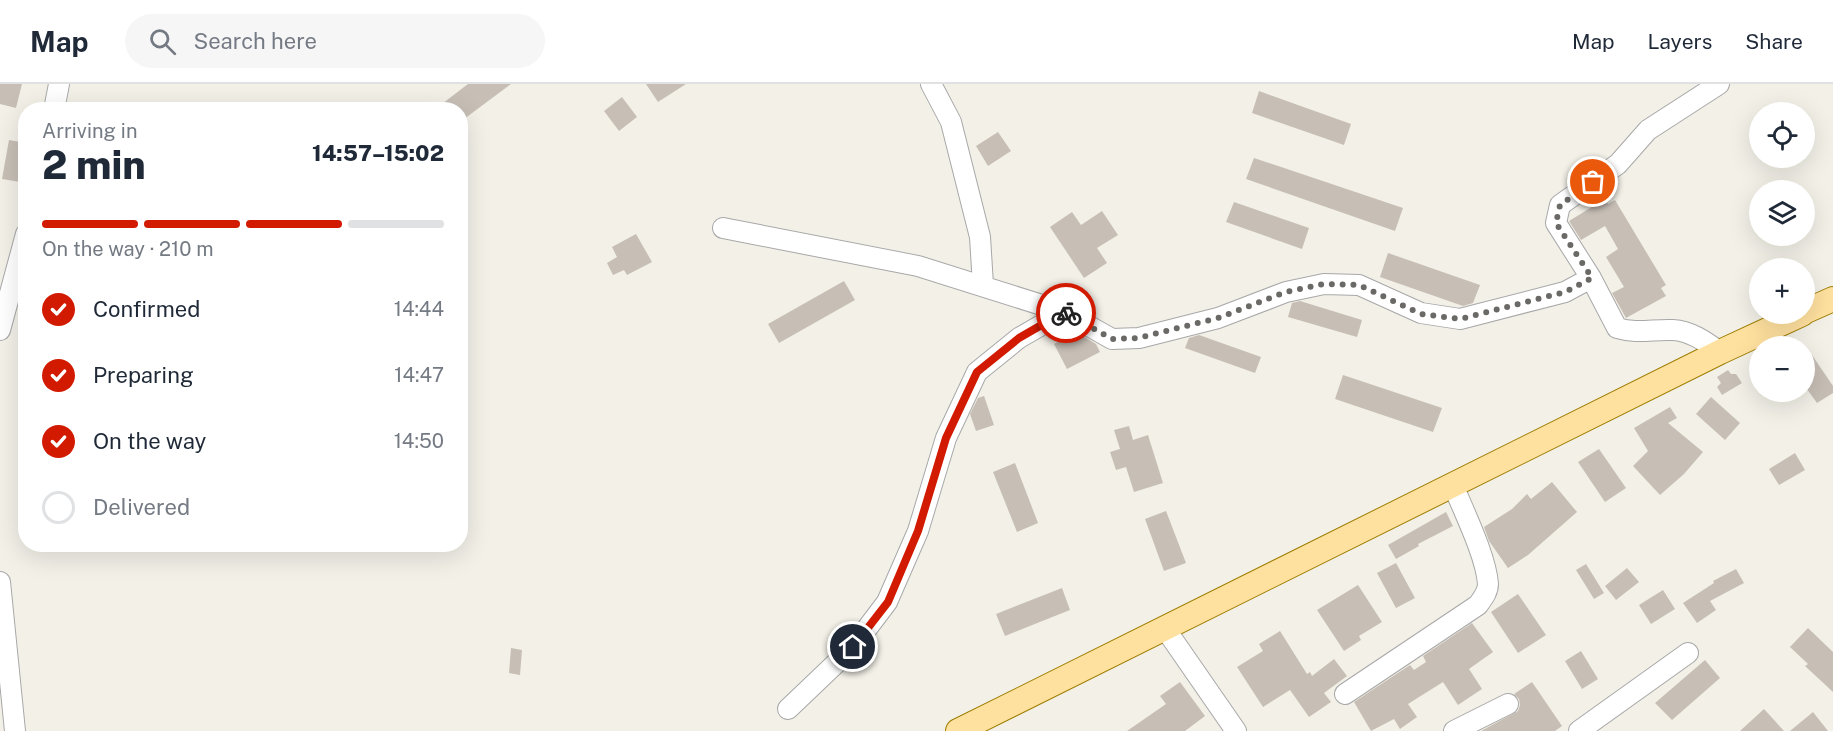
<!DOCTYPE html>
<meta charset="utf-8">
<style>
body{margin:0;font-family:"Public Sans",sans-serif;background:#f6f6f7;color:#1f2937;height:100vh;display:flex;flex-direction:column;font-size:22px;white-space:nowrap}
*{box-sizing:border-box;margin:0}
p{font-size:20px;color:#747a83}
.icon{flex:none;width:33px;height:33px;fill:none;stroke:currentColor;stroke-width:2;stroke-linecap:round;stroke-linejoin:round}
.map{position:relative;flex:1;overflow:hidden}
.side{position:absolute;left:18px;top:18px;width:450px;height:450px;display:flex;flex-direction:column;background:#fff;border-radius:24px;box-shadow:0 6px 24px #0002}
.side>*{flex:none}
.controls{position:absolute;left:1749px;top:18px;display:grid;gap:12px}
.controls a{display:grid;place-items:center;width:66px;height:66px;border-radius:50%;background:#fff;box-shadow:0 6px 24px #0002;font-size:30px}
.pin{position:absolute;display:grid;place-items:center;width:51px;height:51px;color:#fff;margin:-26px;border:3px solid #fff;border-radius:50%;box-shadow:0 2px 6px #0007}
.courier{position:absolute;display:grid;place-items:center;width:60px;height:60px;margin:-30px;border:4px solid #d21a00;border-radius:50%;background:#fff;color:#222;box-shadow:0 2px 8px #0007}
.summary em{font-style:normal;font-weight:800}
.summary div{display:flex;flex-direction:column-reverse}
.summary{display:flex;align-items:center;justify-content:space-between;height:102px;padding:0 24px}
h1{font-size:39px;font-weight:800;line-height:45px}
.bar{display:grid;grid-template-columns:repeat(4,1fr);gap:9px 6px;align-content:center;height:72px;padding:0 24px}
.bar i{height:8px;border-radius:4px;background:#e0e1e3}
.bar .selected{background:#d21a00}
.bar p{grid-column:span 4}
ol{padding:0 24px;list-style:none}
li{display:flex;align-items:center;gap:18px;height:66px}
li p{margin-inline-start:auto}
li .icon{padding:6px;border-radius:50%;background:#d21a00;color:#fff;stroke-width:4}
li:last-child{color:#747a83}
li i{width:33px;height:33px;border:3px solid #e0e1e3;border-radius:50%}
header{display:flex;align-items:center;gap:36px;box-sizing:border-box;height:84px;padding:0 30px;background:#fff;border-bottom:2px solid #e0e1e3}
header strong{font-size:28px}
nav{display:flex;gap:33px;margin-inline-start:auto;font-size:21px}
.search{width:420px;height:54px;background:#f6f6f7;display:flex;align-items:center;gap:15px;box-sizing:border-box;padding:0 21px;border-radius:33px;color:#747a83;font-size:22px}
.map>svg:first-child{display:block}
</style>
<header>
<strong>Map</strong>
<div class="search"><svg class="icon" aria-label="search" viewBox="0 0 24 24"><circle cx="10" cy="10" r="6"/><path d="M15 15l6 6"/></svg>Search here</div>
<nav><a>Map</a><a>Layers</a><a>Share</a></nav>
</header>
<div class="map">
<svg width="1833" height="647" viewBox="0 0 1833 647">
<rect width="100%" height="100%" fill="#f2f0e7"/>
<!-- building -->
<path fill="#c7bfb6" d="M0,0H22L16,24L0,20Z
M468,0H511L460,38V26H434Z
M646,0H686L658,18Z
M1259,7L1351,40L1344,61L1252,29Z
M622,13L637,33L619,47L604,27Z
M998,48L1011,67L988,82L976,62Z
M9,56L26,59V99L2,95Z
M1254,74L1403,124L1395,147L1246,95Z
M1605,115L1608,120L1615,116L1666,201L1661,204L1666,212L1626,234L1612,209L1624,203L1606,173L1618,165L1605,142L1581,156L1569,137Z
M1234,118L1309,144L1302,165L1226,138Z
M1102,127L1118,151L1097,164L1107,179L1084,194L1050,143L1072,128L1081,141Z
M636,150L652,178L627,191L624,186L613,191L607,179L617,173L612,163Z
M1388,169L1480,201L1473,219L1463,222L1380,193Z
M844,197L855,216L779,259L768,240Z
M1300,217L1362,236L1357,253L1288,233L1292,219Z
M1076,248L1096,260L1100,268L1067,285L1054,260Z
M1199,251L1261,273L1255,289L1185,264L1189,254Z
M1812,271L1833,302V309L1817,319L1804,301V276Z
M1728,286L1731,290H1736L1742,299L1722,311L1717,303L1721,299L1717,293Z
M1343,291L1442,324L1433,348L1335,315Z
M984,312L994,341L976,347L970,330L978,314Z
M1711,313L1740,339L1725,356L1696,330Z
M1670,323L1677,334L1668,339L1703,368L1684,390L1660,411L1633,382L1648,367L1634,344Z
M1129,342L1133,356L1148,351L1163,399L1134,408L1126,383L1116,386L1110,368L1120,365L1114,346Z
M1599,365L1626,404L1605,418L1578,378Z
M1795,369L1805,386L1779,401L1769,385Z
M1015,379L1038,439L1017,448L993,388Z
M1552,398L1577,428L1528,471L1508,484L1489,457L1484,443L1512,425L1527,410L1531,415Z
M1166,427L1186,479L1164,487L1145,435Z
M1446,428L1453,442L1418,460L1419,462L1396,475L1388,461Z
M1396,479L1415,514L1396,524L1377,489Z
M1586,480L1604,509L1594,515L1576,486Z
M1627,484L1639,498L1616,516L1605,502Z
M1736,485L1744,499L1710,517L1716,526L1697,539L1683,519L1714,499L1713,497Z
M1358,501L1382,538L1359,552L1361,556L1344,567L1317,526Z
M1062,504L1070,526L1005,552L996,530Z
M1663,506L1675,525L1651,540L1639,521Z
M1518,510L1546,551L1518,569L1491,528Z
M1472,539L1493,568L1469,585L1482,605L1458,621L1443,598L1408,620L1417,633L1400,645L1394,635L1371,647L1354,618L1410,581L1414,586L1426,578L1423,572Z
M1808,544L1833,568V608L1805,582L1808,580L1790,563Z
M1280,547L1307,590L1310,588L1312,592L1334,575L1347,592L1324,609L1331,618L1309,633L1290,606L1263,623L1237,583L1263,567L1259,560Z
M511,564L522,566L520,591L509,589Z
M1581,567L1598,595L1582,605L1565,577Z
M1705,576L1720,594L1672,636L1655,619Z
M1180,598L1205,632L1185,647H1127L1166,620L1160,612Z
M1532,598L1562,642L1555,647H1481L1518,627L1520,621L1519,615L1514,610Z
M1764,625L1784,647H1740Z
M1813,628L1828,647H1790Z"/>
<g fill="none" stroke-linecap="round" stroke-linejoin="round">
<defs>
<path id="minor" d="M931,0L951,38L980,153L983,201
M1719,0L1648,46L1618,80L1560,121L1556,139L1591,194L1617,244C1637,250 1653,245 1673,246C1691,247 1706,258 1720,268
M54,26L59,0
M723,144L918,182L1064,228L1112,255L1139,254L1218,234L1286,208L1324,200L1359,201L1421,229L1460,235L1565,208L1591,194
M0,246L26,150
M0,498L15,647
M1164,543L1236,647
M1345,610L1478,521C1483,514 1488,508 1488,500C1486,472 1464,428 1453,401
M788,625L853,563L887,518L918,447L946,354L977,288L1019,254L1064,228
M1454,647L1508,620
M1579,647L1688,569"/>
<path id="major" d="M1804,228L1833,215
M958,647L1720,268L1802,230"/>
</defs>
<!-- minor casing -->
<use href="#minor" stroke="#a8a8a8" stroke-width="22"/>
<!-- major casing -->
<use href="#major" stroke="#9e7d00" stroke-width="26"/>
<!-- minor -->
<use href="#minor" stroke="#fff" stroke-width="20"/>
<!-- major -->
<use href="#major" stroke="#ffe19f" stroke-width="24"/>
</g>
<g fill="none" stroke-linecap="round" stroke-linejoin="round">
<!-- done -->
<path stroke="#6a6966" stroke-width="6" stroke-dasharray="0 10.8" d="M1066,229L1112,255L1138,254L1218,234L1286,208L1324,200L1359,201L1421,230L1460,235L1565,208L1592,194L1556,139L1560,121L1593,98"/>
<!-- route -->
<path stroke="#d21a00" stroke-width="8" d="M853,563L888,518L918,447L946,354L977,288L1019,254L1064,228L1066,229"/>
</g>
</svg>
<div class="controls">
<a><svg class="icon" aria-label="locate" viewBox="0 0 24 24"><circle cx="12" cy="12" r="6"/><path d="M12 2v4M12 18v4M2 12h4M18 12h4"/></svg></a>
<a><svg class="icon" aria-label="layers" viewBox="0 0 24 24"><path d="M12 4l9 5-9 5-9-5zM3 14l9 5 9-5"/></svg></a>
<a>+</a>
<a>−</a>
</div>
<div class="pin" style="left:1593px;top:98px;background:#ea580c"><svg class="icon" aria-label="bag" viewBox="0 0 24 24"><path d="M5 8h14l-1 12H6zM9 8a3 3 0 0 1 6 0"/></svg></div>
<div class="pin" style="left:853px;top:563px;background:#1f2937"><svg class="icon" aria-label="home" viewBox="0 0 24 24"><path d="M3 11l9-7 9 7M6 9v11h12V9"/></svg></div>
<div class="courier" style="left:1066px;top:229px"><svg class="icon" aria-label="bike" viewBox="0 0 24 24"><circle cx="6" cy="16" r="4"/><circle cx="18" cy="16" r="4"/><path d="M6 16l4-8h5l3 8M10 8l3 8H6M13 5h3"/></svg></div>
<section class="side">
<div class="summary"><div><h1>2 min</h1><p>Arriving in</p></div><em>14:57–15:02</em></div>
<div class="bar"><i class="selected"></i><i class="selected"></i><i class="selected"></i><i></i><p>On the way · 210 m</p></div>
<ol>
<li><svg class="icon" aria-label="check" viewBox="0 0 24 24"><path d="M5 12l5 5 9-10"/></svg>Confirmed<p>14:44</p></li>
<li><svg class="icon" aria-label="check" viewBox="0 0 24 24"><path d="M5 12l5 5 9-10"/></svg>Preparing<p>14:47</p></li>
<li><svg class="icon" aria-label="check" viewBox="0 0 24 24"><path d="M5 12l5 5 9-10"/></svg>On the way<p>14:50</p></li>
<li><i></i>Delivered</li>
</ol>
</section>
</div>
